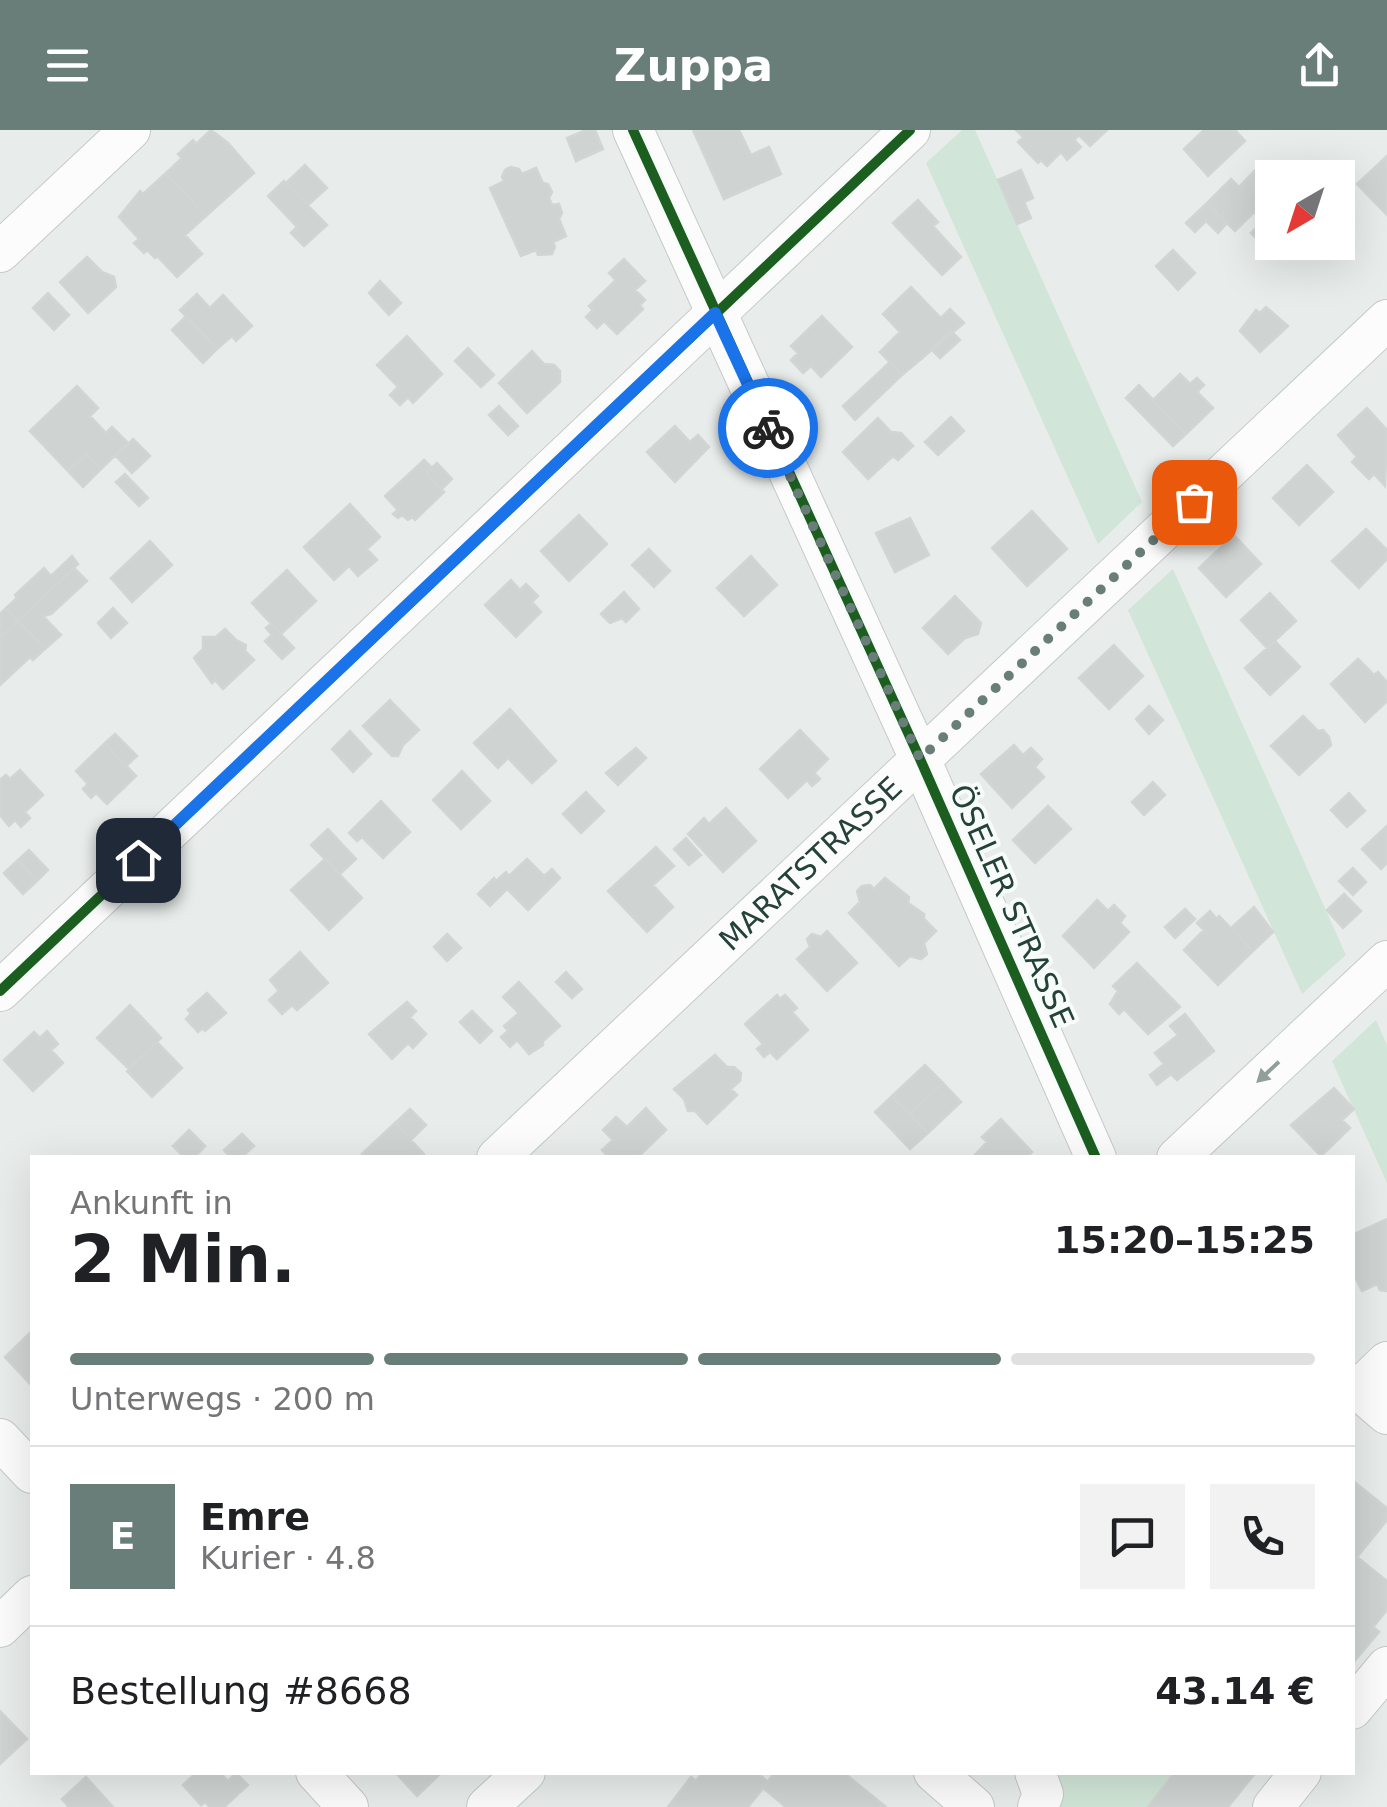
<!DOCTYPE html>
<html lang="de">
<meta charset="utf-8">
<style>
body{margin:0;font-family:"DejaVu Sans",sans-serif;background:#f2f2f2;color:#202124;height:100vh;display:flex;flex-direction:column;font-size:38px;white-space:nowrap}
*{box-sizing:border-box;margin:0}
p{font-size:32px;color:#757577}
.icon{flex:none;width:55px;height:55px;fill:none;stroke:currentColor;stroke-width:2;stroke-linecap:round;stroke-linejoin:round}
.map{position:relative;flex:1;overflow:hidden}
.side{position:absolute;left:30px;top:1025px;width:1325px;height:620px;display:flex;flex-direction:column;background:#fff;border-radius:0px;box-shadow:0 10px 40px #0002}
.side>*{flex:none}
.needle{width:65px;rotate:219deg}
.fabs{position:absolute;left:1255px;top:30px;display:grid;gap:20px}
.fabs a{display:grid;place-items:center;width:100px;height:100px;border-radius:0px;background:#fff;box-shadow:0 10px 40px #0002;font-size:50px}
.pin{position:absolute;display:grid;place-items:center;width:85px;height:85px;color:#fff;margin:-42px;border-radius:20px;box-shadow:0 5px 15px #0006}
.courier{position:absolute;display:grid;place-items:center;width:100px;height:100px;margin:-50px;border:8px solid #1a73e8;border-radius:50%;background:#fff;color:#222;box-shadow:0 2px 12px #0007}
.overview em{font-style:normal;font-weight:700}
.overview div{display:flex;flex-direction:column-reverse}
.overview{display:flex;align-items:center;justify-content:space-between;height:170px;padding:0 40px}
h1{font-size:65px;font-weight:700;line-height:75px}
.bar{display:grid;grid-template-columns:repeat(4,1fr);gap:15px 10px;align-content:center;height:120px;padding:0 40px}
.bar i{height:12px;border-radius:8px;background:#e0e0e0}
.bar .on{background:#697e78}
.bar p{grid-column:span 4}
.line{display:flex;align-items:center;gap:25px;padding:0 40px;border-top:2px solid #e0e0e0}
.line div{flex:1}
.round{display:grid;place-items:center;flex:none;width:105px;height:105px;border-radius:0px;background:#f2f2f2}
header{display:flex;justify-content:space-between;align-items:center;height:130px;padding:0 40px;background:#697e78;color:#fff;font-size:45px;font-weight:700}
.map>svg:first-child{display:block}
</style>
<header><svg class="icon" aria-label="menu" viewBox="0 0 24 24"><path d="M4 6h16M4 12h16M4 18h16"/></svg>Zuppa<svg class="icon" aria-label="share" viewBox="0 0 24 24"><path d="M12 15V3M7 8l5-5 5 5M5 13v7h14v-7"/></svg></header>
<div class="map">
<svg width="1387" height="1677" viewBox="0 0 1387 1677">
<rect width="100%" height="100%" fill="#e8edeb"/>
<!-- green -->
<path fill="#d1e6d8" d="M962,0H975L1142,372L1098,414L926,33Z
M1173,439L1346,825L1302,864L1128,480Z
M1376,890L1387,915V1053L1332,931Z
M1051,1643H1175L1148,1677H1050Z"/>
<!-- building -->
<path fill="#cfd4d2" stroke="#d1d6d4" stroke-width="2.5" d="M211,0L228,13L254,43L206,86L166,43L182,28L178,24L193,10L196,14Z
M586,0H595L603,19L576,31L567,8Z
M693,0H739L751,25L769,17L781,44L724,69Z
M1016,0H1107L1090,16L1079,5L1074,10L1081,17L1067,30L1061,22L1047,36L1041,30L1038,33L1018,12L1023,7Z
M1204,0H1235L1245,11L1208,46L1184,19Z
M1387,26V85L1357,54Z
M1264,31L1278,45L1286,38L1296,48H1272V112H1277L1269,121L1251,103L1263,91L1254,82L1235,101L1207,73L1231,49L1239,57Z
M305,35L327,58L308,75L286,53Z
M511,37L519,39L522,44L536,38L543,53L548,54L552,62L549,68L552,75L559,74L562,83L559,89L566,106L553,112L555,117L552,124L538,125L536,120L521,126L490,58L504,51L502,47L505,40Z
M1021,40L1033,68L1024,72L1031,88L1017,94L998,50Z
M166,43L206,86L185,105L202,124L177,147L157,126L155,128L147,120L144,123L134,113L139,109L119,87L140,61L143,64Z
M284,51L327,95L304,116L291,103L297,97L268,66Z
M918,70L938,92L933,96L961,127L942,145L893,93Z
M1207,73L1227,93L1218,103L1206,91L1195,102L1186,93Z
M1173,120L1195,143L1178,160L1156,136Z
M87,127L102,142L114,147L116,157L88,183L60,152Z
M624,129L645,151L635,160L645,170L640,175L643,179L617,204L604,191L597,198L586,187L593,180L589,176L616,150L609,143Z
M380,151L401,173L389,185L369,163Z
M911,157L941,188L950,179L964,193L902,245L880,222L900,202L883,184Z
M48,163L69,185L54,200L33,178Z
M197,164L210,178L223,165L252,196L236,211L232,206L217,219L180,180Z
M1266,177L1288,196L1260,222L1240,201L1256,180L1260,183Z
M186,186L217,219L203,233L172,200Z
M822,186L852,217L821,247L811,236L803,243L791,230L798,223L791,216Z
M951,201L960,210L940,228L931,219Z
M407,206L442,244L413,273L408,267L400,275L390,265L398,257L377,235Z
M468,218L494,245L481,257L455,231Z
M532,221L544,234L554,235L560,241V252L527,283L499,253Z
M890,232L902,245L855,290L843,276Z
M1180,244L1190,254L1197,248L1204,255L1197,262L1213,278L1186,304L1153,270Z
M1139,255L1186,304L1173,316L1126,268Z
M77,256L98,278L90,286L106,303L112,297L128,313L101,339L87,324L68,341L30,301Z
M499,276L518,296L508,305L489,285Z
M1367,278L1387,300L1385,356L1374,344L1369,349L1352,332L1357,327L1338,305Z
M951,287L964,301L938,325L925,312Z
M878,288L891,302L901,303L913,316L898,330L893,326L868,349L843,322Z
M675,296L690,312L698,305L709,317L675,352L647,322Z
M133,309L150,326L132,343L116,326Z
M87,324L101,339L83,357L68,341Z
M424,330L432,338L426,343L444,362L415,390L412,387L408,390L402,385L398,388L393,384L398,380L385,366Z
M437,333L452,349L441,360L426,343Z
M1307,335L1333,362L1299,395L1273,368Z
M125,344L148,368L139,376L116,352Z
M350,374L380,407L367,419L377,430L358,446L349,436L334,450L304,417Z
M1032,381L1067,419L1027,456L992,418Z
M579,385L607,414L569,451L541,421Z
M910,388L929,425L895,442L876,403Z
M1366,399L1387,420V429L1359,458L1332,431Z
M1234,405L1261,434L1226,467L1199,438Z
M150,411L172,435L132,472L111,448Z
M649,419L670,441L654,457L632,435Z
M72,426L78,434L18,491L6,478L17,468L15,465L44,438L51,446Z
M751,426L777,455L744,486L717,458Z
M74,438L87,451L51,484L43,486L61,505L45,519L18,491Z
M287,440L316,471L281,504L252,473Z
M511,450L520,460L526,454L538,466L532,472L541,482L516,507L485,475Z
M624,462L639,479L626,492L622,488L610,493L601,484Z
M1270,463L1296,491L1267,518L1241,490Z
M955,466L981,493L978,504L965,508L948,524L923,498Z
M6,478L18,491L0,508V484Z
M113,478L127,493L111,508L98,493Z
M18,491L45,519L33,530L30,527L0,555V508Z
M271,494L294,518L282,529L265,511L272,505L266,498Z
M225,499L236,510L246,515L245,521L254,530L223,559L215,550L212,553L194,528L203,519V507H216Z
M1275,511L1300,537L1270,565L1245,538Z
M1114,515L1143,546L1109,579L1079,548Z
M1358,529L1374,545L1378,542L1387,552V571L1365,592L1331,554Z
M390,570L419,600L403,615L398,626H392L363,596Z
M1149,576L1163,590L1149,604L1136,589Z
M510,579L556,631L532,653L508,628L498,638L474,613Z
M1303,586L1318,601L1323,600L1329,607L1331,615L1299,645L1271,616Z
M800,600L828,629L814,643L820,649L812,656L807,650L788,668L760,639Z
M350,601L371,624L353,642L332,619Z
M115,604L137,626L126,636L105,613Z
M105,613L136,646L107,674L96,663L91,668L83,659L88,654L76,641Z
M1014,615L1023,625L1031,618L1042,629L1035,637L1044,647L1012,678L981,644Z
M636,618L646,628L618,655L606,643Z
M20,640L43,665L25,682L30,688L21,697L15,690L9,696L0,685V650L6,645L10,649Z
M462,641L490,671L461,699L433,670Z
M1153,652L1165,665L1144,685L1132,672Z
M586,662L604,681L581,703L563,684Z
M1349,663L1365,681L1347,697L1331,680Z
M381,671L410,702L383,728L362,707L357,711L349,703Z
M1048,676L1071,699L1035,733L1013,710Z
M726,678L756,711L723,742L688,704L704,688L709,694Z
M1387,696V733L1381,739L1362,719Z
M328,699L356,729L340,744L311,715Z
M686,708L701,725L689,735L674,719Z
M656,717L674,736L653,755L673,777L647,802L608,761Z
M29,720L48,740L37,751L18,730Z
M325,729L362,768L329,800L291,760Z
M527,729L544,746L552,739L560,748L528,780L507,759L490,776L478,764L494,748L496,751L506,742L509,746Z
M18,730L37,751L23,764L4,743Z
M1353,738L1366,752L1353,765L1339,751Z
M885,748L909,767L908,773L924,784V789L936,801L924,813L927,824L921,829L910,826L899,836L849,783L860,772L857,761L862,756L870,755L874,759Z
M1344,764L1361,781L1343,798L1327,780Z
M1097,770L1108,781L1114,775L1125,786L1120,793L1129,802L1094,838L1063,806Z
M1254,777L1273,802L1253,821L1231,798Z
M1185,779L1195,789L1175,808L1165,797Z
M1210,781L1217,789L1219,786L1253,821L1218,855L1184,820L1204,800L1197,793Z
M827,801L857,833L827,861L797,829L810,817L807,809L812,804L821,807Z
M447,804L461,818L447,831L434,817Z
M300,822L328,853L297,880L292,875L282,884L269,870L279,861L270,850Z
M1137,833L1180,877L1148,904L1124,879L1119,884L1110,874L1118,861L1113,856Z
M566,842L582,859L572,868L556,852Z
M519,852L560,896L543,911V915L529,924L517,910L510,917L501,907L508,901L504,896L519,883L503,867Z
M207,863L226,883L205,901L203,898L198,902L186,889L191,884L188,880Z
M777,865L780,869L785,865L797,878L792,882L808,900L777,929L770,922L764,927L757,919L763,914L745,894Z
M407,872L416,881L410,887L426,904L413,918L408,913L392,929L369,904Z
M130,875L161,908L129,939L97,908Z
M472,881L492,901L480,913L460,892Z
M1185,884L1214,921L1177,950L1171,944L1157,955L1150,945L1164,934L1155,923L1178,905L1170,896Z
M47,901L58,914L51,920L63,933L33,961L4,930L34,902L40,908Z
M157,912L182,938L152,967L127,941Z
M715,925L727,937H734L741,943L740,951L731,959L737,965L707,994L695,981H688L684,969L674,959Z
M925,935L943,953L910,984L892,966Z
M943,953L961,972L928,1003L910,984Z
M1334,958L1354,979L1342,990L1350,998L1321,1026L1291,995Z
M892,966L928,1003L910,1019L875,982Z
M646,978L666,1000L637,1028H609L602,1020L613,1010L603,1000L616,987L627,997Z
M410,979L426,995L411,1010L395,993Z
M1001,989L1032,1022L1026,1028H972L987,1012L982,1007Z
M395,993L424,1024L421,1028H365L362,1024Z
M189,1000L205,1016L194,1028H185L173,1016Z
M242,1004L254,1016L244,1025L246,1028H231L224,1020Z
M1387,1089V1161L1380,1160L1377,1154L1362,1161L1352,1140V1105Z
M32,1201V1256L5,1227Z
M1352,1350L1387,1378V1390L1353,1432Z
M1357,1427L1387,1451V1480L1373,1497L1379,1502L1352,1534V1433Z
M0,1581L27,1609L0,1634Z
M197,1642H219L228,1651L236,1643L248,1655L224,1677H210L205,1672L201,1675L183,1655Z
M395,1642H442L417,1666Z
M703,1642H756L768,1652L748,1677H668L691,1647L696,1651Z
M775,1642H843L886,1677H786L763,1658Z
M1175,1642H1256L1228,1677H1148Z
M86,1647L113,1677H69L62,1669Z"/>
<g fill="none" stroke-linecap="round" stroke-linejoin="round">
<defs>
<g id="minor">
<path d="M633,0L920,629L1096,1028"/>
<path d="M0,122L130,0"/>
<path d="M0,861L910,0"/>
<path id="s1" d="M497,1028L1387,190"/>
<path d="M1177,1028L1387,831"/>
<path d="M1352,1254L1387,1284"/>
<path d="M1359,1259L1387,1232"/>
<path d="M0,1309L32,1343"/>
<path d="M0,1497L32,1466"/>
<path d="M1352,1579L1387,1537"/>
<path d="M316,1642L348,1677"/>
<path d="M934,1642L974,1677"/>
<path d="M1035,1642L1043,1664L1038,1677"/>
<path d="M487,1677L525,1642"/>
<path d="M1273,1677L1301,1642"/>
</g>
</defs>
<!-- minor casing -->
<use href="#minor" stroke="#c5cac8" stroke-width="42"/>
<!-- minor -->
<use href="#minor" stroke="#fcfcfc" stroke-width="40"/>
<defs>
<path id="cycleway" d="M633,0L920,629L1096,1028
M0,861L910,0"/>
</defs>
<!-- cycleway casing -->
<use href="#cycleway" stroke="#f7fbf9" stroke-width="16"/>
<!-- cycleway -->
<use href="#cycleway" stroke="#1b5e20" stroke-width="10"/>
</g>
<!-- one-way arrows -->
<defs><path id="oneway-solid" d="M-6-.8H1V-3.2L6.5 0L1 3.2V.8H-6Z" transform="scale(2.5)"/></defs>
<use fill="#909f9b" href="#oneway-solid" transform="translate(1268 942) rotate(137)"/>
<g fill="none" stroke-linecap="round" stroke-linejoin="round">
<!-- done -->
<path stroke="#697e78" stroke-width="10" stroke-dasharray="0 18" d="M768,298L920,629L1194,372"/>
<!-- route -->
<path stroke="#1a73e8" stroke-width="12" d="M138,730L715,183L768,298"/>
</g>
<g text-anchor="middle" dominant-baseline="central" stroke-width="8" stroke-linejoin="round" paint-order="stroke">
<!-- street labels -->
<g font-size="30" fill="#24423a" stroke="#f7fbf9">
<text stroke="none"><textPath href="#s1" startOffset="430">MARATSTRASSE</textPath></text>
<text transform="translate(1012 776) rotate(66)">ÖSELER STRASSE</text>
</g>
</g>
</svg>
<div class="fabs">
<a><svg class="needle" viewBox="-14 -14 28 28"><path d="M0-13l5 13h-10z" fill="#e53935"/><path d="M0 13l5-13h-10z" fill="#757577"/></svg></a>
</div>
<div class="pin" style="left:1194px;top:372px;background:#ea580c"><svg class="icon" aria-label="bag" viewBox="0 0 24 24"><path d="M5 8h14l-1 12H6zM9 8a3 3 0 0 1 6 0"/></svg></div>
<div class="pin" style="left:138px;top:730px;background:#1f2937"><svg class="icon" aria-label="home" viewBox="0 0 24 24"><path d="M3 11l9-7 9 7M6 9v11h12V9"/></svg></div>
<div class="courier" style="left:768px;top:298px"><svg class="icon" aria-label="bike" viewBox="0 0 24 24"><circle cx="6" cy="16" r="4"/><circle cx="18" cy="16" r="4"/><path d="M6 16l4-8h5l3 8M10 8l3 8H6M13 5h3"/></svg></div>
<section class="side">
<div class="overview"><div><h1>2 Min.</h1><p>Ankunft in</p></div><em>15:20–15:25</em></div>
<div class="bar"><i class="on"></i><i class="on"></i><i class="on"></i><i></i><p>Unterwegs · 200 m</p></div>
<div class="line" style="height:180px"><b class="round" style="background:#697e78;color:#fff">E</b><div><b>Emre</b><p>Kurier · 4.8</p></div><a class="round"><svg class="icon" aria-label="chat" viewBox="0 0 24 24"><path d="M4 5h16v11H9l-5 4z"/></svg></a><a class="round"><svg class="icon" aria-label="phone" viewBox="0 0 24 24"><path d="M5 4h4l2 5-3 2q2 4 5 5l2-3 5 2v4C11 20 4 13 5 4z"/></svg></a></div>
<div class="line" style="height:130px"><div>Bestellung #8668</div><b>43.14 €</b></div>
</section>
</div>
